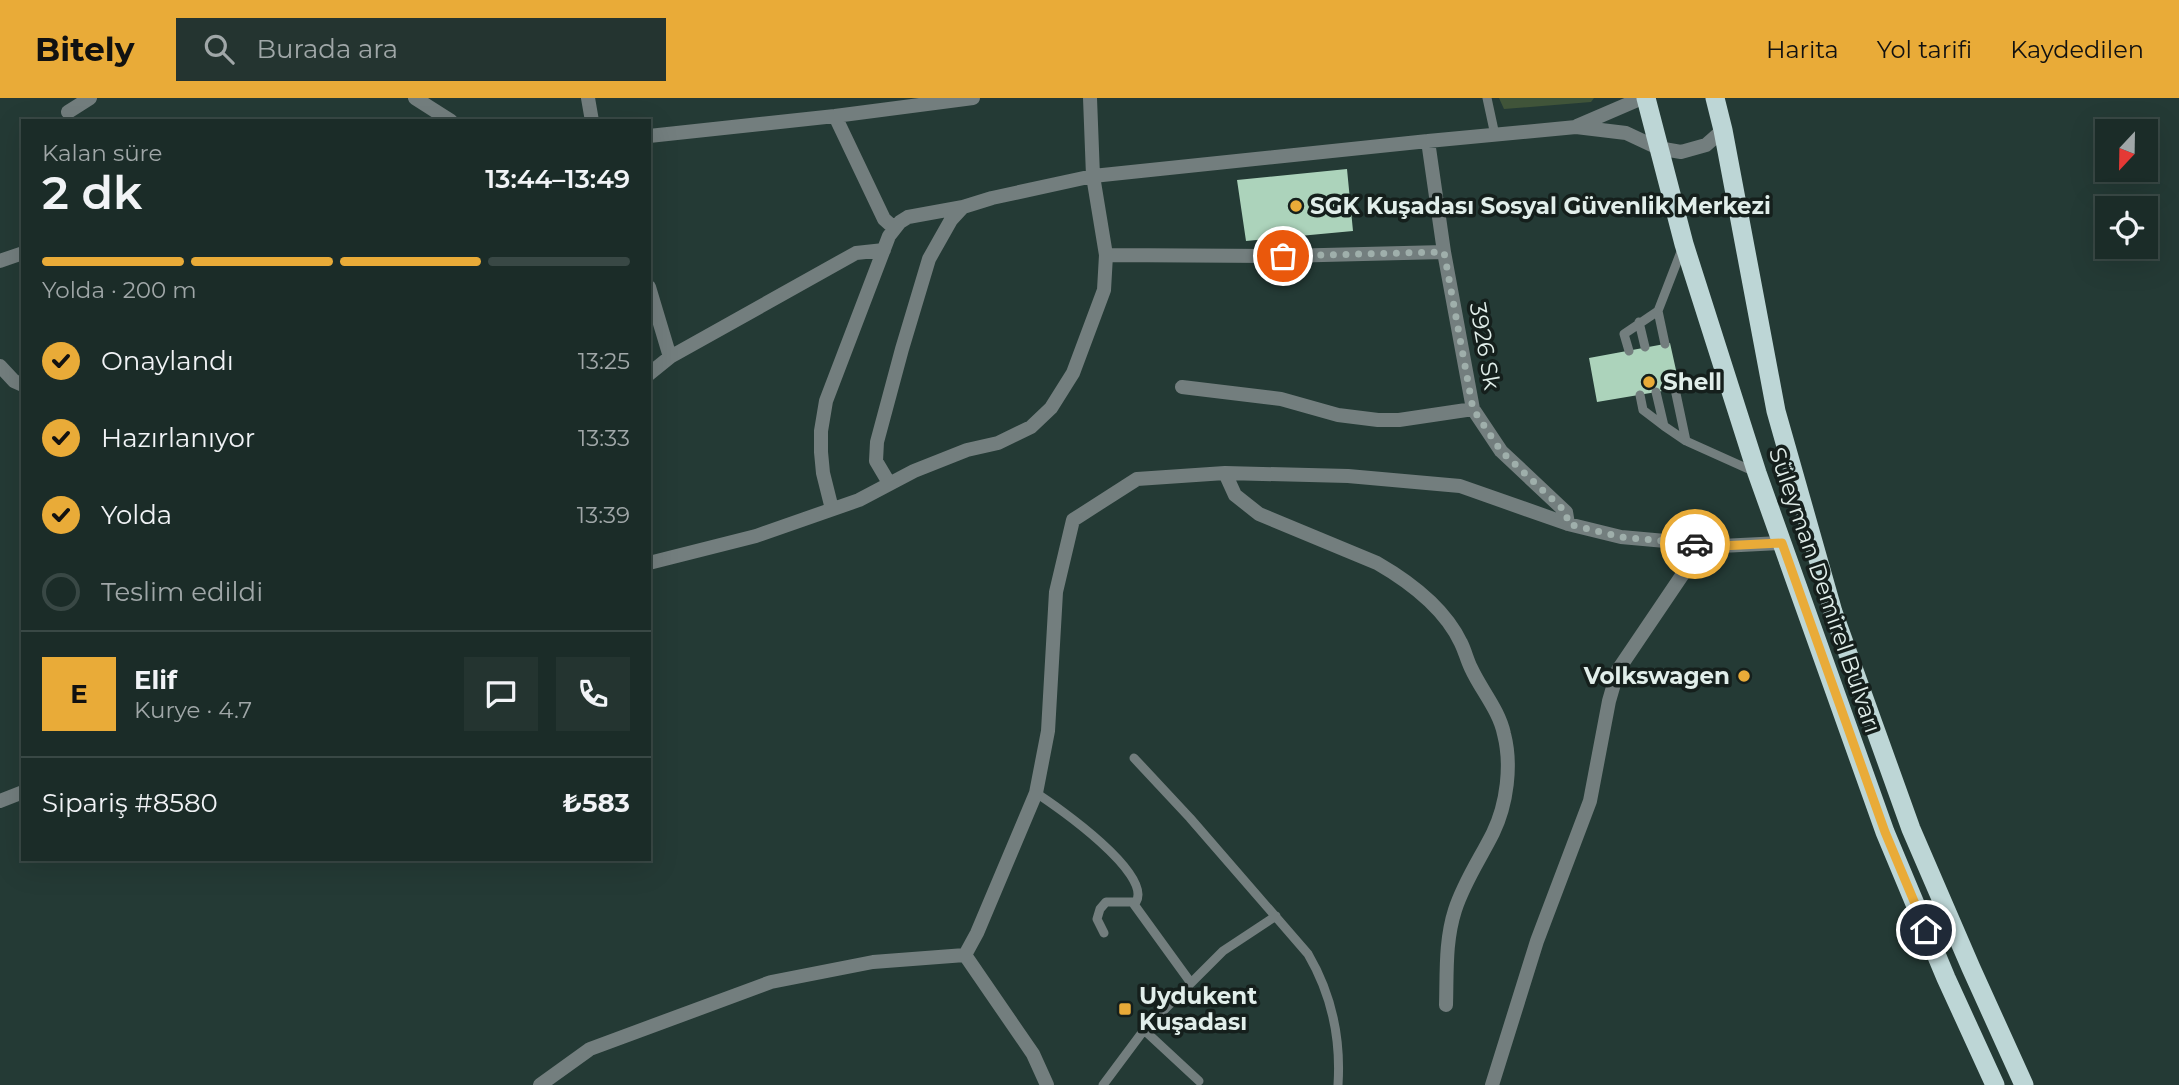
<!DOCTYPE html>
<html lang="tr">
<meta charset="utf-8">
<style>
body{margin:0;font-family:Montserrat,sans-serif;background:#243430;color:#f1f3f6;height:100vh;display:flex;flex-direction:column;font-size:26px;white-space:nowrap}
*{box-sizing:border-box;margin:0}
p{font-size:23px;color:#a0a7a8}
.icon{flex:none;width:38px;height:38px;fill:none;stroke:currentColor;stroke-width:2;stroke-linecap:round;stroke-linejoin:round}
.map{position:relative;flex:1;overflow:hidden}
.details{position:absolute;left:21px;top:21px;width:630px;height:742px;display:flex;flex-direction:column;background:#1b2c28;border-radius:0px;box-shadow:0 7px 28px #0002,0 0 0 2px #394845}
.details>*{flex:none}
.needle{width:46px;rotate:202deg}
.tools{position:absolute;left:2095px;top:21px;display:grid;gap:14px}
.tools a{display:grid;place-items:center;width:63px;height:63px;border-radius:0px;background:#1b2c28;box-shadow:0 7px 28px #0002,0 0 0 2px #394845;font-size:35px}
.pin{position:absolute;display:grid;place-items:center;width:60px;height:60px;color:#fff;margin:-30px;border:4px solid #fff;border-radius:50%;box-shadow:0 2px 7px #0007}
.courier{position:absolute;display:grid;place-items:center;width:70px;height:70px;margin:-35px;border:5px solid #e9ab38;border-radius:50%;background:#fff;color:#222;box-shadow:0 2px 9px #0007}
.summary em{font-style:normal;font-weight:600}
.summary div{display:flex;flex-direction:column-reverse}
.summary{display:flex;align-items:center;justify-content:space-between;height:119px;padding:0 21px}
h1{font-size:46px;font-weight:600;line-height:52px}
.bar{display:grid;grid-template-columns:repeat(4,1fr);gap:10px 7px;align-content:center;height:84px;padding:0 21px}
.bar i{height:9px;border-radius:5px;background:#394845}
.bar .selected{background:#e9ab38}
.bar p{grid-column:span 4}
.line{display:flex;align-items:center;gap:18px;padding:0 21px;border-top:2px solid #394845}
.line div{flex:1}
.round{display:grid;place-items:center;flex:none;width:74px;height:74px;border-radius:0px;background:#243430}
ol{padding:0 21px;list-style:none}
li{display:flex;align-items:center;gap:21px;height:77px}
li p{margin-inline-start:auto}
li .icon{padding:7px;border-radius:50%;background:#e9ab38;color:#111;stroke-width:4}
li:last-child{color:#a0a7a8}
li i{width:38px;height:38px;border:4px solid #394845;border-radius:50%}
header{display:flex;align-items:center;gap:42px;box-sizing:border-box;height:98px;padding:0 35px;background:#e9ab38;color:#111}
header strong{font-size:33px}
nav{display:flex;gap:38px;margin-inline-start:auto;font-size:24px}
.search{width:490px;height:63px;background:#243430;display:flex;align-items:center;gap:18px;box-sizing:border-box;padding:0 24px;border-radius:0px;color:#a0a7a8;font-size:26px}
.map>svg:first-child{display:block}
</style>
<header>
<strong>Bitely</strong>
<div class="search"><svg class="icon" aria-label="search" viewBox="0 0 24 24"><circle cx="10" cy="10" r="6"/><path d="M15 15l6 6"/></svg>Burada ara</div>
<nav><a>Harita</a><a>Yol tarifi</a><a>Kaydedilen</a></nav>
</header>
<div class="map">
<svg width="2179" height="987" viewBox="0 0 2179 987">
<rect width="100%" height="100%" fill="#243a35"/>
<!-- green -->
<path fill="#405439" d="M1499,0H1594L1591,4L1504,11Z"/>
<!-- building -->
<path fill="#acd3bb" d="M1347,71L1353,133L1246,143L1237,82Z
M1670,245L1680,290L1597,304L1589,260Z"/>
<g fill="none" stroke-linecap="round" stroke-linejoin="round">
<!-- service -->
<path stroke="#737e7e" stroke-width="9" d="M1487,0L1495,37
M1658,213L1665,246
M1639,224L1645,249
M1629,253L1624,236L1658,213L1682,151
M1675,291L1686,343
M1656,294L1664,328L1686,343L1755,374
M1640,297L1643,312L1664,328
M1134,660L1190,720L1308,856C1332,897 1341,941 1338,987
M1036,695C1058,709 1153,776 1136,804H1106L1100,811L1097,821L1104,835
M1133,805L1191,885
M1144,932L1199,983
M1103,987L1144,932L1223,853L1276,818"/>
<!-- minor -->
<path stroke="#737e7e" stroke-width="14" d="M415,0L451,23
M588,0L592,23
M68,14L90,0
M835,18L884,121L894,130
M1577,28L1642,0
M649,38L835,18L973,0
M1428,43L1444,154L1473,311L1501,353L1566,414L1568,426
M1106,157L1283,158L1444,154
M0,163L23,155
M649,189L670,259
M0,268L14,283L23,287
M649,276L670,259L856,155L884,152
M1182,289L1281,301L1338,317L1378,322H1399L1473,311
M1225,375L1235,397L1259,416L1377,465C1410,484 1444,509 1461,545C1465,553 1467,562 1471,570C1481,592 1499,612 1504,636C1512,667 1507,706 1493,735C1480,761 1464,784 1455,812C1445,843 1447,875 1446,907
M889,385L876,363L877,344L902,251L929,161L951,122L963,109L992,100L1093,78L1428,43L1576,29L1626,35L1658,50L1681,54L1706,47L1723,32
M832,411L823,375L821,354V333L826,303L889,138L900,124L908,119L963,109
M649,465L756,438L859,402L914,373L967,352L998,345L1031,329L1051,310L1073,275L1104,192L1106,157L1093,78L1090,0
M0,703L23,694
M965,857L977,835L1036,695L1048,633L1056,494L1073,422L1137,381L1225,375L1348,378L1460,388L1568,426L1621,439L1721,448
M965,857L1033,956L1047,987
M540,987L590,951L771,884L873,864L965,857
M1492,987L1537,843L1590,703L1609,603L1618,572L1689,467L1721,448L1782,445"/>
<!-- trunk -->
<path stroke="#bdd6d6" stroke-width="19" d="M1646,0L1684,146L1757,375L1885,734L1946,880L1995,987
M1715,0L1723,32L1776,313L1833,514L1911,731L1971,870L2024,987"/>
</g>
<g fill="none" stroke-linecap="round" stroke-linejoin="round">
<!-- done -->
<path stroke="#9fafab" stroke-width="7" stroke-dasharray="0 12.6" d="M1283,158L1444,154L1473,311L1501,353L1566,414L1568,426L1621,439L1695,446"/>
<!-- route -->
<path stroke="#e9ab38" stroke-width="9" d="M1695,446L1721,448L1782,445L1885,734L1926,832"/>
</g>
<!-- markers -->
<g fill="#e9ab38" stroke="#151f1c" stroke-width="2.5">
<circle cx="1296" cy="108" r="7"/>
<circle cx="1649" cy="284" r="7"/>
<circle cx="1744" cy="578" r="7"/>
<rect x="1118" y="904" width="14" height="14" rx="3.5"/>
</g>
<g text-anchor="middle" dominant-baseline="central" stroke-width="7" stroke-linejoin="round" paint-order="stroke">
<!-- poi labels -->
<g font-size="23" font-weight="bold" fill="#e1eeea" stroke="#151f1c" text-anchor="start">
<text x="1310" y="108">SGK Kuşadası Sosyal Güvenlik Merkezi</text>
<text x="1663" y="284">Shell</text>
<text x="1730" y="578" text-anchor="end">Volkswagen</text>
<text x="1139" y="898">Uydukent<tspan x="1139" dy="26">Kuşadası</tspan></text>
</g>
<!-- street labels -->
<g font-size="23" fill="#e1eeea" stroke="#151f1c">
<text transform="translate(1485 248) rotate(80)">3926 Sk</text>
<text transform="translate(1825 492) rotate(71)">Süleyman Demirel Bulvarı</text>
</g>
</g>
</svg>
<div class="tools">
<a><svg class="needle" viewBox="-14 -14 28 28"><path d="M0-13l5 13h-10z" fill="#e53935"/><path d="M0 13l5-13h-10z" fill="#a0a7a8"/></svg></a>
<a><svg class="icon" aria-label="locate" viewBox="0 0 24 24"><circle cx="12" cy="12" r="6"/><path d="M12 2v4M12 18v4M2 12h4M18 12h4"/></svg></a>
</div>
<div class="pin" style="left:1283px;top:158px;background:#ea580c"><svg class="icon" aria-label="bag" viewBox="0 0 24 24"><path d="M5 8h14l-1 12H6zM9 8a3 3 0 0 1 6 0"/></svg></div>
<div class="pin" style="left:1926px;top:832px;background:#1f2937"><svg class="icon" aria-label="home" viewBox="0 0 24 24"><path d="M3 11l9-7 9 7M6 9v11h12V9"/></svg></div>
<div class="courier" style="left:1695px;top:446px"><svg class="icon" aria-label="car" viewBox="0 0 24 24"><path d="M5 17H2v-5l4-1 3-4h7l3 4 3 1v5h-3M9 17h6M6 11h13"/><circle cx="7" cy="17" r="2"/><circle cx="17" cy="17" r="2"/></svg></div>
<section class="details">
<div class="summary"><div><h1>2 dk</h1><p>Kalan süre</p></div><em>13:44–13:49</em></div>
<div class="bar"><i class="selected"></i><i class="selected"></i><i class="selected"></i><i></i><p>Yolda · 200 m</p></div>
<ol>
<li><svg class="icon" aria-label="check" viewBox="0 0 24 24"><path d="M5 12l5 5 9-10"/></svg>Onaylandı<p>13:25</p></li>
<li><svg class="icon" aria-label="check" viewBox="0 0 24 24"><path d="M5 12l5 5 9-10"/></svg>Hazırlanıyor<p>13:33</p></li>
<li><svg class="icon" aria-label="check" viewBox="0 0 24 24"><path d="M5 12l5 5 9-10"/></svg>Yolda<p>13:39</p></li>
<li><i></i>Teslim edildi</li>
</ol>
<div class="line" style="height:126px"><b class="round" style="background:#e9ab38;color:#111">E</b><div><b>Elif</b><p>Kurye · 4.7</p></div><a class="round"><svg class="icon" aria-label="chat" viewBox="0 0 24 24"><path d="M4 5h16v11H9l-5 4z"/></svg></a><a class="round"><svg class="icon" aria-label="phone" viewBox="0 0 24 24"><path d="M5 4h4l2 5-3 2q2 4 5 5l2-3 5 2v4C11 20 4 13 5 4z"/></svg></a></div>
<div class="line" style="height:91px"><div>Sipariş #8580</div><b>₺583</b></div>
</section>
</div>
